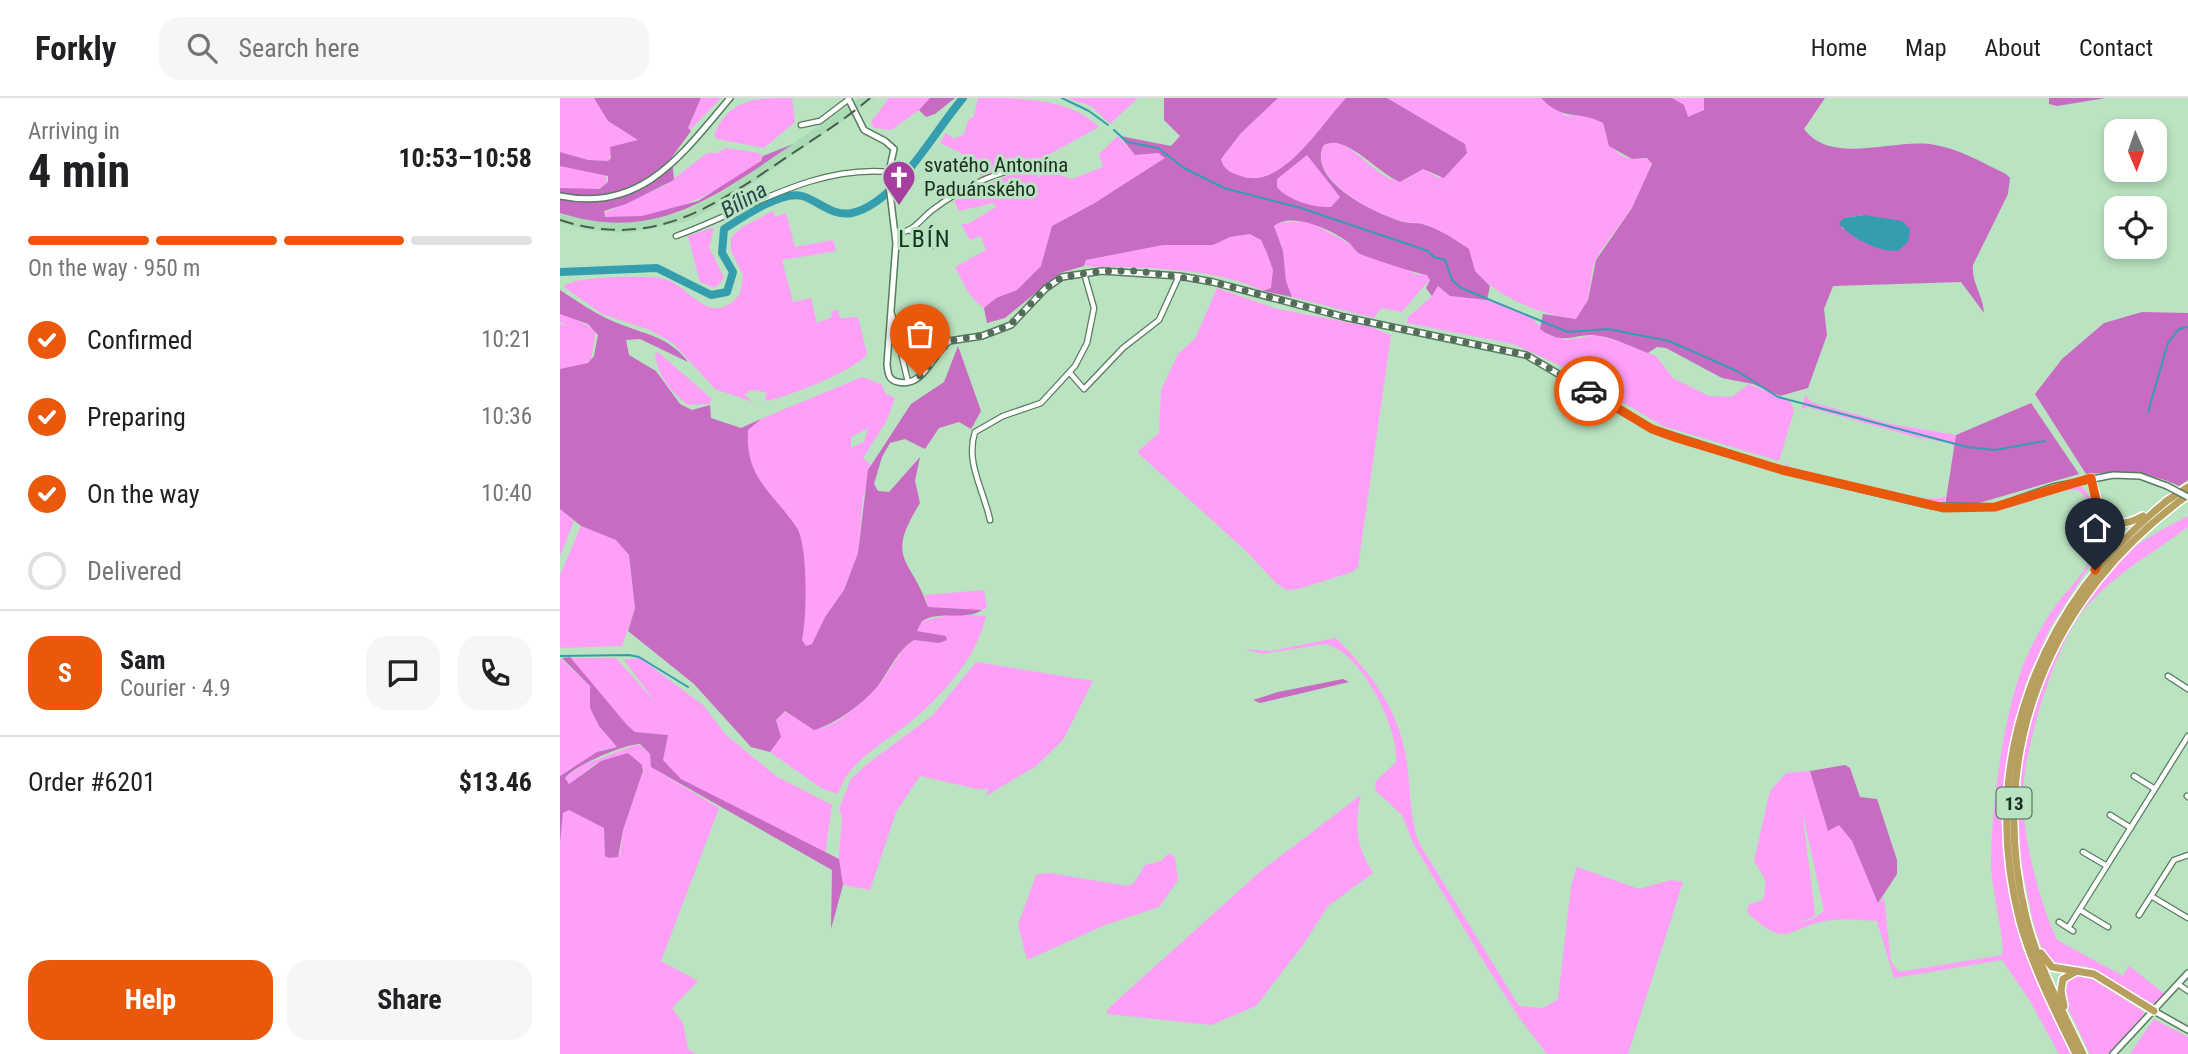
<!DOCTYPE html>
<meta charset="utf-8">
<style>
body{margin:0;font-family:"Roboto Condensed",sans-serif;background:#f6f6f6;color:#202124;height:100vh;display:flex;flex-direction:column;font-size:26px;white-space:nowrap}
*{box-sizing:border-box;margin:0}
p{font-size:23px;color:#757577}
.icon{flex:none;width:38px;height:38px;fill:none;stroke:currentColor;stroke-width:2;stroke-linecap:round;stroke-linejoin:round}
.map{position:relative;flex:1;overflow:hidden}
.drawer{display:flex;flex-direction:column;background:#fff;width:560px}
.drawer>*{flex:none}
.needle{width:46px;rotate:178deg}
.tools{position:absolute;left:1544px;top:21px;display:grid;gap:14px}
.tools a{display:grid;place-items:center;width:63px;height:63px;border-radius:14px;background:#fff;box-shadow:0 4px 10px #0003;font-size:35px}
.pin{position:absolute;display:grid;place-items:center;width:60px;height:60px;color:#fff;margin:-72px -30px;border-radius:50% 50% 50% 0;rotate:-45deg;box-shadow:0 0 7px #0007}
.pin .icon{rotate:45deg}
.courier{position:absolute;display:grid;place-items:center;width:70px;height:70px;margin:-35px;border:5px solid #ea580c;border-radius:50%;background:#fff;color:#222;box-shadow:0 2px 9px #0007}
.overview em{font-style:normal;font-weight:700}
.overview div{display:flex;flex-direction:column-reverse}
.overview{display:flex;align-items:center;justify-content:space-between;height:119px;padding:0 28px}
h1{font-size:46px;font-weight:700;line-height:52px}
.bar{display:grid;grid-template-columns:repeat(4,1fr);gap:10px 7px;align-content:center;height:84px;padding:0 28px}
.bar i{height:9px;border-radius:5px;background:#e0e0e0}
.bar .selected{background:#ea580c}
.bar p{grid-column:span 4}
.line{display:flex;align-items:center;gap:18px;padding:0 28px;border-top:2px solid #e0e0e0}
.line div{flex:1}
.round{display:grid;place-items:center;flex:none;width:74px;height:74px;border-radius:21px;background:#f6f6f6}
ol{padding:0 28px;list-style:none}
li{display:flex;align-items:center;gap:21px;height:77px}
li p{margin-inline-start:auto}
li .icon{padding:7px;border-radius:50%;background:#ea580c;color:#fff;stroke-width:4}
li:last-child{color:#757577}
li i{width:38px;height:38px;border:4px solid #e0e0e0;border-radius:50%}
.primary-button{display:flex;gap:14px;margin-top:auto;padding:14px 28px}
.primary-button a{flex:1;height:80px;border-radius:21px;background:#ea580c;color:#fff;font-size:28px;font-weight:700;line-height:80px;text-align:center}
.primary-button a+a{background:#f6f6f6;color:#202124}
header{display:flex;align-items:center;gap:42px;box-sizing:border-box;height:98px;padding:0 35px;background:#fff;border-bottom:2px solid #e0e0e0}
header strong{font-size:33px}
nav{display:flex;gap:38px;margin-inline-start:auto;font-size:24px}
.search{width:490px;height:63px;background:#f6f6f6;display:flex;align-items:center;gap:18px;box-sizing:border-box;padding:0 24px;border-radius:21px;color:#757577;font-size:26px}
main{display:flex;flex:1;min-height:0}
.map>svg:first-child{display:block}
</style>
<header>
<strong>Forkly</strong>
<div class="search"><svg class="icon" aria-label="search" viewBox="0 0 24 24"><circle cx="10" cy="10" r="6"/><path d="M15 15l6 6"/></svg>Search here</div>
<nav><a>Home</a><a>Map</a><a>About</a><a>Contact</a></nav>
</header>
<main>
<section class="drawer">
<div class="overview"><div><h1>4 min</h1><p>Arriving in</p></div><em>10:53–10:58</em></div>
<div class="bar"><i class="selected"></i><i class="selected"></i><i class="selected"></i><i></i><p>On the way · 950 m</p></div>
<ol>
<li><svg class="icon" aria-label="check" viewBox="0 0 24 24"><path d="M5 12l5 5 9-10"/></svg>Confirmed<p>10:21</p></li>
<li><svg class="icon" aria-label="check" viewBox="0 0 24 24"><path d="M5 12l5 5 9-10"/></svg>Preparing<p>10:36</p></li>
<li><svg class="icon" aria-label="check" viewBox="0 0 24 24"><path d="M5 12l5 5 9-10"/></svg>On the way<p>10:40</p></li>
<li><i></i>Delivered</li>
</ol>
<div class="line" style="height:126px"><b class="round" style="background:#ea580c;color:#fff">S</b><div><b>Sam</b><p>Courier · 4.9</p></div><a class="round"><svg class="icon" aria-label="chat" viewBox="0 0 24 24"><path d="M4 5h16v11H9l-5 4z"/></svg></a><a class="round"><svg class="icon" aria-label="phone" viewBox="0 0 24 24"><path d="M5 4h4l2 5-3 2q2 4 5 5l2-3 5 2v4C11 20 4 13 5 4z"/></svg></a></div>
<div class="line" style="height:91px"><div>Order #6201</div><b>$13.46</b></div>
<div class="primary-button"><a>Help</a><a>Share</a></div>
</section>
<div class="map">
<svg width="1628" height="956" viewBox="0 0 1628 956">
<rect width="100%" height="100%" fill="#bae3c1"/>
<!-- built -->
<path fill="#abdbb4" d="M299,0H315L170,101L128,123L67,135L27,132L0,125V115L29,122L67,125L124,114L164,93Z"/>
<!-- green -->
<path fill="#ff9ff7" fill-rule="evenodd" d="M0,0H34L48,23L78,42L51,58L48,63L28,62L0,54Z
M141,0H161L129,33L128,31Z
M232,0L235,24L204,50L157,41L154,37C170,0 196,0 232,0Z
M329,0H370L358,13L331,32L314,30L311,24Z
M418,0C459,0 510,0 539,29L479,62L422,81C412,60 401,54 380,45L386,35L394,41L404,36L408,23L414,18Z
M507,0H578L550,26L531,8Z
M718,0H786C761,26 722,93 681,78C671,75 663,71 661,61L681,35Z
M827,0H981L1006,18L1029,17L1043,25C1045,41 1055,60 1074,61C1081,61 1085,60 1091,62C1091,95 1052,132 1036,161C1027,179 1034,206 1016,221C980,216 942,201 916,175C906,164 915,154 899,144C889,138 877,131 866,127C859,124 852,126 845,124C817,117 749,84 763,48L772,44C797,45 820,88 844,82C851,80 856,72 863,71L879,80L906,52L905,46Z
M1112,0H1144L1145,9L1141,15L1128,19Z
M558,38L575,57L598,55L606,60L533,106L492,128L482,167L457,192L436,200L424,210C409,200 403,184 395,169L426,152L421,138L410,142L401,126H408L436,109L434,105L399,113L394,103C417,87 444,78 471,72L473,76L478,74V80L488,73L512,81L543,69L539,56Z
M166,50L199,55L203,60C179,86 75,138 42,116L106,87L147,55H157Z
M747,57L780,99L771,109C755,110 726,102 717,89L716,81Z
M0,68L44,75L48,84L36,92L0,90Z
M213,113L215,119L226,115L235,149L273,142L276,153L222,162L233,204L251,200L257,225L272,219L271,213L278,212L280,220L298,219L307,256C298,271 224,301 205,303L206,294L191,292L184,297L193,304L155,291L113,245L90,232L42,216L4,189C9,178 92,177 105,181C131,189 150,232 180,196L183,177L171,153V140L182,129Z
M748,123L790,146L798,155L843,168L854,176L867,177L870,181L842,214L821,210L814,220L732,199L726,183L723,153L714,127L716,125Z
M151,130H154L149,149L164,180L155,190L140,184L128,138Z
M689,136C709,140 718,174 710,191L703,193C662,173 610,171 565,169C551,168 533,171 522,166L526,162L603,147H653L670,139Z
M878,188L890,198L927,202L969,217L988,237L1006,242L1037,237L1064,245L1096,258L1113,280L1149,298L1172,299L1189,286L1230,303L1234,313L1219,363L1103,328L1001,268L953,246L847,225L848,219L872,198Z
M657,190L717,211L808,228L831,237L798,469L792,474L739,491L726,492L716,485L686,453L577,354L599,335L601,292L618,256L635,241Z
M4,215L36,232L31,262L22,268L0,271V226L8,227L0,224V216Z
M98,254L152,301L149,306L128,307C110,292 99,280 95,257Z
M302,279L321,286L326,296L335,300L327,322L303,360L312,368L303,400L298,455L284,492L265,519L252,546L246,548L242,542C247,518 247,451 236,430C233,422 224,415 219,409C197,383 186,366 188,332L201,321ZM308,330L304,344L291,350V339Z
M1245,297L1251,304L1331,326L1396,337L1394,349L1390,345L1355,339L1247,309L1241,311Z
M1225,363L1229,369C1257,376 1365,410 1385,398V408L1234,373L1226,370Z
M1507,388H1521C1536,404 1542,430 1540,451L1490,530L1465,587L1444,685L1443,751L1452,811L1462,850L1511,956H1499L1470,903L1442,862L1334,880L1317,823C1303,822 1287,821 1272,822C1228,827 1229,855 1187,814L1189,806L1203,802C1208,779 1205,782 1194,763L1210,693L1226,675L1250,673L1268,732L1279,727L1292,743L1319,805L1324,799L1331,864L1339,874L1442,857C1446,847 1431,787 1431,768C1431,714 1442,629 1459,579C1468,552 1482,526 1499,503C1512,487 1528,471 1535,451C1539,435 1531,400 1518,392H1506L1438,413L1432,412ZM1242,712L1264,813L1253,821L1229,827L1252,820L1255,816Z
M0,411L14,423L0,458Z
M1628,418V429C1593,455 1551,478 1524,512C1495,547 1463,652 1463,698C1462,737 1480,806 1497,842L1563,878L1569,868L1606,897L1598,905L1592,906L1525,868H1495C1475,848 1472,816 1466,789C1444,688 1470,581 1530,497C1538,488 1544,476 1552,467C1572,447 1603,431 1628,418Z
M21,428L56,442L69,457L75,510L62,548L0,550V477Z
M424,492L427,510L422,512L368,509L365,497Z
M394,516L426,518C417,560 381,599 349,625C324,645 287,664 278,696L261,690L210,654C219,642 223,639 216,624L223,614C237,616 247,632 261,630C279,627 306,601 318,588C332,572 337,554 354,542L379,545L387,542L386,538L357,533L362,523Z
M776,540C812,576 840,613 847,665C851,692 849,718 859,745L959,908L983,910L998,901L1011,788L1017,769L1079,791L1111,782L1123,784L1068,956H987L960,921L927,869L853,745L842,717L816,693L815,684L836,664C840,631 800,552 765,546L703,556L682,551L711,553Z
M0,560L30,588V610L39,628L57,649L42,652L0,678Z
M9,560H56L96,605L64,562L80,560L144,608L165,636L216,678L272,707L265,757L121,681L103,662L108,637L75,634L53,613Z
M416,564L533,583L503,642L476,668L426,698L428,690L422,692L360,678L336,714L310,792L283,787L278,771L282,719L279,711L291,681L306,667L373,617Z
M78,646L90,656L91,669L159,710L101,863L138,883L112,910L123,925L128,951L136,956H0V745L3,715L9,712L44,730L45,758L60,756L63,732L84,671L62,657L34,667L9,686L5,680L23,667Z
M801,697C794,727 796,748 813,775L768,808L743,847L696,908L651,927L547,916V912L561,899L702,772Z
M609,755L615,760L618,782L599,809L545,827L467,862L458,827L476,777L489,775L567,788L574,785L585,767L601,763Z
M1518,876L1528,878L1584,914L1583,920L1548,956H1530L1503,899L1505,882Z
M1594,921L1628,939V956H1570Z"/>
<!-- forest -->
<path fill="#c86bc2" fill-rule="evenodd" d="M34,0H141L128,30L131,33L112,59L114,82L66,106L44,113L45,119L82,118L138,103L201,63L203,58L233,46C157,97 97,146 0,115V90L39,91L48,84V78L0,68V54L28,62L48,63L51,60L50,49L78,42L48,23Z
M370,0H395L375,16L366,19L359,12Z
M604,0H718L681,35L661,61C663,71 671,75 681,78C722,93 761,26 786,0H827L905,46L907,55L884,80L863,71L840,84C818,76 784,33 763,48C748,84 816,116 844,124C851,126 858,124 865,127C881,132 896,142 909,151L915,173L930,188L927,202L890,198L878,188L872,198L866,190L870,182L867,177C862,177 806,159 800,156C795,153 793,148 788,144C772,132 732,113 714,128L723,153L726,183L732,199L703,193L711,190L713,172L707,155L701,142L690,136L670,139L653,147H603L526,162L524,168L500,175L445,220L427,225L424,210L436,200L457,192L481,168L492,128L533,106L605,60L598,55L575,57L560,38L611,48L620,38L604,22ZM747,57L780,99L771,109C755,110 727,102 717,89V81Z
M981,0H1112L1124,7L1128,19L1144,12V0H1265L1244,31C1272,69 1337,39 1375,47C1400,51 1423,65 1446,76L1450,80L1448,96L1413,167C1411,184 1423,197 1424,215L1401,184L1273,188L1264,211L1267,237L1248,290L1220,298L1193,286L1162,280L1106,250L1097,249L1088,255C1072,249 1057,241 1040,238C1017,233 1005,250 980,231L983,216L1016,221L1028,202L1036,162L1072,110L1092,66L1087,60L1072,61L1049,48L1043,25C1017,11 1005,25 981,0ZM1304,117L1324,152L1282,130L1284,120Z
M1489,0H1546L1497,8L1489,6Z
M0,192C18,204 37,217 57,225C84,236 110,239 128,264L80,241L66,242L69,257L96,273L120,306L132,312L150,307L151,320L181,330L201,321L188,332C185,381 212,393 237,430C248,448 247,520 242,542L246,548L252,546L265,519L284,492L298,455L308,372L351,306L384,284L398,248L421,313L411,331L399,324L379,330L365,351L345,341L330,345L322,359L314,386L318,393L329,394L360,359L355,383L360,405C324,463 351,459 368,509L422,512C406,523 380,512 362,523L357,533L386,538L387,542L379,545L354,542C338,552 331,569 320,585C307,603 276,626 254,632L225,613L216,622L221,639L210,654L191,649L134,586L68,533L75,510L69,457L56,442L21,428L0,411V271L28,265L34,258L38,237L28,226L0,216Z
M1582,214L1628,215V382L1619,388C1588,373 1560,373 1526,376L1475,296L1502,261L1544,225Z
M1471,305L1519,376L1412,407L1385,408L1396,337Z
M10,559L67,627L75,634L108,637L103,662L121,681L279,761L283,787L271,831L272,772L91,669L90,656L80,646C64,646 14,668 5,680L9,686L41,663L68,655L82,667L83,673L63,732L58,759L49,760L45,758L44,730L9,712L3,715L0,745V678L37,654L57,649L39,628L30,610V588L2,560Z
M783,581L789,584L700,605L693,602L718,594Z
M1285,667L1290,670L1300,699L1317,701L1337,762V776L1318,805L1292,743L1279,727L1268,733L1250,673Z"/>
<!-- water -->
<path fill="#359eae" d="M1304,117L1342,123L1350,131L1348,144L1339,152C1324,157 1288,139 1279,125L1284,120Z"/>
<g fill="none" stroke-linecap="round" stroke-linejoin="round">
<!-- stream -->
<path stroke="#359eae" stroke-width="2" d="M502,0L529,13L548,27
M554,32L567,44L598,50L624,70L664,90L741,110L868,153L874,159L885,162L892,182L901,190L1008,234L1048,231L1109,243L1177,273L1218,299L1407,349L1435,352L1485,343
M1588,314L1608,245L1619,231L1628,229
M0,558L69,557L79,559L128,589"/>
<!-- river -->
<path stroke="#359eae" stroke-width="8" d="M0,174L97,170L151,197L167,194L173,174L162,155L164,131C181,120 222,92 242,98C259,103 273,119 292,115C337,105 374,33 403,0"/>
<defs>
<path id="minor" d="M241,27L260,23L289,1
M351,133L372,148
M336,136C354,133 358,124 371,113C401,90 443,68 482,69
M116,138C186,113 252,67 329,74
M332,216L348,284
M510,275L524,291L563,250L599,222L619,178
M430,422C424,393 405,364 415,334L443,318L481,305L515,268L527,245L534,210L524,175
M1608,578L1628,591
M1574,678L1595,691
M1627,698L1628,699
M1550,717L1571,730
M1523,754L1547,768
M1591,798L1628,820
M1520,812L1548,829
M1579,817L1614,762L1628,757
M1499,824L1513,833
M1508,830L1628,638
M1618,886L1628,893"/>
<path id="tertiary" d="M288,0L304,32L325,43L334,51L328,78L336,145L327,266C328,275 328,282 338,284C364,290 372,256 389,243L422,238L451,227L485,191L502,179L542,173L619,178L653,184L784,219L966,257L1092,331L1222,372L1373,408L1435,409L1493,389L1553,377L1580,378L1607,388
M0,98C83,115 123,55 170,0
M1594,913L1628,932
M1553,956L1628,875"/>
<path id="trunk" d="M1531,380C1538,409 1551,436 1538,465
M1605,404L1628,389
M1538,408C1551,428 1563,429 1583,418
M1481,855L1492,869L1534,876L1594,913
M1504,908L1501,893L1503,881L1517,873
M1516,956C1495,913 1473,870 1460,824C1418,661 1479,506 1608,402
M1523,956C1502,912 1478,868 1466,819C1425,653 1490,496 1628,397"/>
</defs>
<!-- minor casing -->
<use href="#minor" stroke="#577c5e" stroke-width="7"/>
<!-- tertiary casing -->
<use href="#tertiary" stroke="#577c5e" stroke-width="8"/>
<!-- trunk casing -->
<use href="#trunk" stroke="#fff" stroke-width="10"/>
<!-- minor -->
<use href="#minor" stroke="#fff" stroke-width="4.5"/>
<!-- tertiary -->
<use href="#tertiary" stroke="#fff" stroke-width="5"/>
<!-- trunk -->
<use href="#trunk" stroke="#b7a05e" stroke-width="7"/>
<!-- rail -->
<path stroke="#485f4c" stroke-width="2" stroke-dasharray="14 7" stroke-linecap="butt" d="M0,122C93,152 153,109 227,59C255,40 285,22 310,0"/>
<defs>
<path id="tertiary-bridge" d="M1607,388L1628,399"/>
</defs>
<!-- tertiary-bridge casing -->
<use href="#tertiary-bridge" stroke="#577c5e" stroke-width="8" stroke-linecap="butt"/>
<!-- tertiary-bridge -->
<use href="#tertiary-bridge" stroke="#fff" stroke-width="5"/>
</g>
<g fill="none" stroke-linecap="round" stroke-linejoin="round">
<!-- done -->
<path stroke="#546d58" stroke-width="7" stroke-dasharray="0 12.6" d="M360,278L389,243L425,237L450,227L485,191L502,179L542,173H578L653,184L784,219L966,257L1029,293"/>
<!-- route -->
<path stroke="#ea580c" stroke-width="9" d="M1029,293L1092,331L1117,340L1222,372L1384,410L1435,409L1531,380L1545,442L1535,472"/>
</g>
<!-- icons -->
<defs>
<symbol id="church-pin" viewBox="-11 -11 22 30"><path d="M0 17L-7.5 6A9.5 9.5 0 1 1 7.5 6Z" fill="#a63ea0" stroke="#bae3c1"/><path d="M-1.2-6h2.4v3.5h3.3v2.4h-3.3V6h-2.4V-.1h-3.3v-2.4h3.3Z" fill="#fff"/></symbol>
</defs>
<g fill-rule="evenodd">
<use href="#church-pin" x="320" y="60" width="38" height="52"/>
</g>
<g text-anchor="middle" dominant-baseline="central" stroke-width="6" stroke-linejoin="round" paint-order="stroke">
<!-- shield labels -->
<rect fill="#bae3c1" stroke="#4c6450" stroke-width="2" x="1436.5" y="689.5" width="35" height="31" rx="5"/>
<g font-size="19" font-weight="bold" fill="#1d2d20">
<text x="1454" y="705">13</text>
</g>
<!-- poi labels -->
<g font-size="21" fill="#1d2d20" stroke="#bae3c1" text-anchor="start">
<text x="364" y="67">svatého Antonína<tspan x="364" dy="24">Paduánského</tspan></text>
</g>
<!-- water labels -->
<g font-size="23" font-style="italic" fill="#29484d" stroke="#bae3c1">
<text transform="translate(184 102) rotate(-30)">Bílina</text>
</g>
<!-- quarter labels -->
<g font-size="24" letter-spacing="2" fill="#12361c" stroke="#bae3c1">
<text x="365" y="141">LBÍN</text>
</g>
</g>
</svg>
<div class="tools">
<a><svg class="needle" viewBox="-14 -14 28 28"><path d="M0-13l5 13h-10z" fill="#e53935"/><path d="M0 13l5-13h-10z" fill="#757577"/></svg></a>
<a><svg class="icon" aria-label="locate" viewBox="0 0 24 24"><circle cx="12" cy="12" r="6"/><path d="M12 2v4M12 18v4M2 12h4M18 12h4"/></svg></a>
</div>
<div class="pin" style="left:360px;top:278px;background:#ea580c"><svg class="icon" aria-label="bag" viewBox="0 0 24 24"><path d="M5 8h14l-1 12H6zM9 8a3 3 0 0 1 6 0"/></svg></div>
<div class="pin" style="left:1535px;top:472px;background:#1f2937"><svg class="icon" aria-label="home" viewBox="0 0 24 24"><path d="M3 11l9-7 9 7M6 9v11h12V9"/></svg></div>
<div class="courier" style="left:1029px;top:293px"><svg class="icon" aria-label="car" viewBox="0 0 24 24"><path d="M5 17H2v-5l4-1 3-4h7l3 4 3 1v5h-3M9 17h6M6 11h13"/><circle cx="7" cy="17" r="2"/><circle cx="17" cy="17" r="2"/></svg></div>
</div>
</main>
